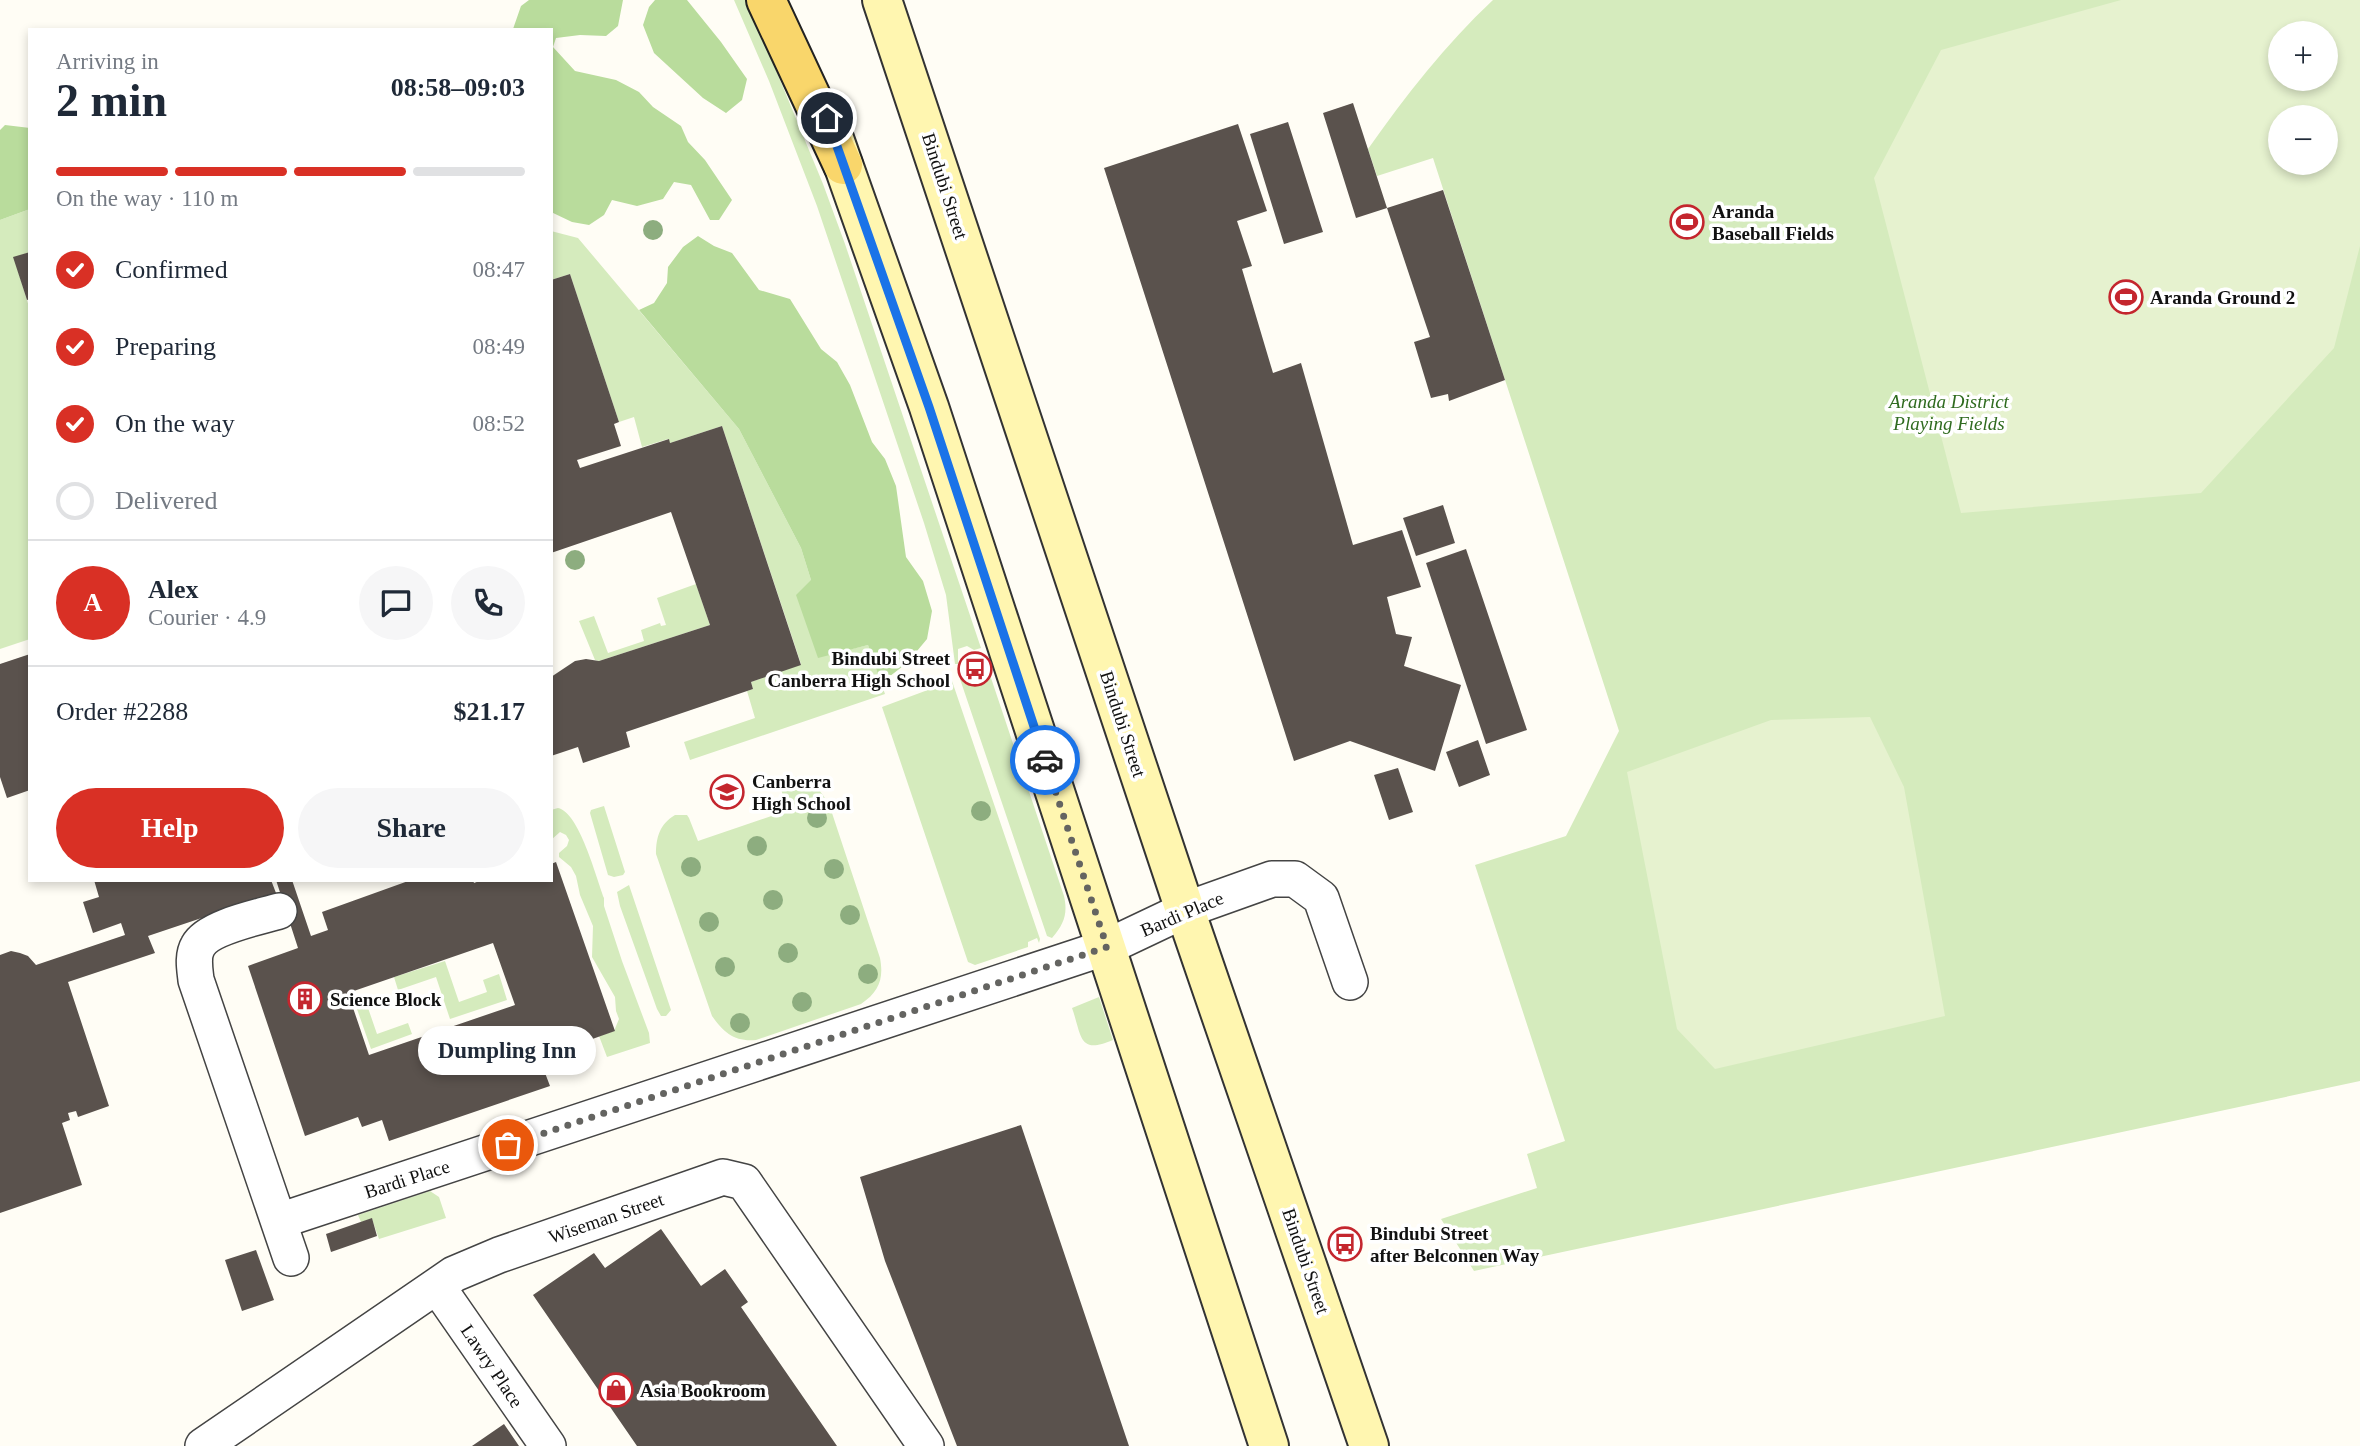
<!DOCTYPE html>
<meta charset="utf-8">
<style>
body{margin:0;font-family:"Times New Roman",serif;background:#f6f6f7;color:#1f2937;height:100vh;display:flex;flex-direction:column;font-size:26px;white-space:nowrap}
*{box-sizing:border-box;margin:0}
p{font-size:23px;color:#747a83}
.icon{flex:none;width:38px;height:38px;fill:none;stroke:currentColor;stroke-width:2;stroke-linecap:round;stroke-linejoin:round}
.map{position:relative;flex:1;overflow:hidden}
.side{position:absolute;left:28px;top:28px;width:525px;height:854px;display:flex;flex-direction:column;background:#fff;border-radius:0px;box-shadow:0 4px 10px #0003}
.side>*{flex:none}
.fabs{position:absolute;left:2268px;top:21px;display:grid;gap:14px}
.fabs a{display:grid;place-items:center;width:70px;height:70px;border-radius:50%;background:#fff;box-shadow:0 4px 10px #0003;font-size:35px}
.pin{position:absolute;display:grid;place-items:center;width:60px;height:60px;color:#fff;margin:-30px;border:4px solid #fff;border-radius:50%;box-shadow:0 2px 7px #0007}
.courier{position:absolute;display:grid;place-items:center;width:70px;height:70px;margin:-35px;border:5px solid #1a73e8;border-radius:50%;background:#fff;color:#222;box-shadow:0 2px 9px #0007}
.bubble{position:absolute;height:49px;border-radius:24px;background:#fff;box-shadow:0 4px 10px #0003;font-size:23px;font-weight:600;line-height:49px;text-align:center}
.headline em{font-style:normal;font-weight:600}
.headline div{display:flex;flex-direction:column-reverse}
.headline{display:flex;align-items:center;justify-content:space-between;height:119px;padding:0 28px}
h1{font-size:46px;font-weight:600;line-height:52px}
.bar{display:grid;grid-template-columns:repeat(4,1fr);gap:10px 7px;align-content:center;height:84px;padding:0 28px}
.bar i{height:9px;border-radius:5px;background:#e0e1e3}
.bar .current{background:#d93025}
.bar p{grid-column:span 4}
.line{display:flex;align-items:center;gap:18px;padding:0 28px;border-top:2px solid #e0e1e3}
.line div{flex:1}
.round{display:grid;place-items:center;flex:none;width:74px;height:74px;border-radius:37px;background:#f6f6f7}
ol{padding:0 28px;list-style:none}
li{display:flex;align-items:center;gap:21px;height:77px}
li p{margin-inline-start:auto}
li .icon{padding:7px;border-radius:50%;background:#d93025;color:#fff;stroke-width:4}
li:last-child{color:#747a83}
li i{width:38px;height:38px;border:4px solid #e0e1e3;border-radius:50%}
.primary-button{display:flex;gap:14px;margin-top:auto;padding:14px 28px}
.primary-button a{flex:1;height:80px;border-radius:42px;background:#d93025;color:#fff;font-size:28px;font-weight:600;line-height:80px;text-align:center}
.primary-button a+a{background:#f6f6f7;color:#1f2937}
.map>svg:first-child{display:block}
</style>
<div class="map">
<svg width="2360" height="1446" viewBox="0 0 2360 1446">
<rect width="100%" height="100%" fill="#fffdf5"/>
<!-- green -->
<path fill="#d5ebbd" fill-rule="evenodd" d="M734,0H747L823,184L845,244L981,648L974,650L967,646L958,649V664H955L946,595L924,523L817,206L769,81Z
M1493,0H2360V1081L1474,1271L1441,1219L1537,1188L1527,1154L1565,1141L1475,865L1566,836L1619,731L1433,158L1377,176L1368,149C1406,95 1445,45 1493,0ZM2280,33H2326V79H2280ZM2280,117H2326V163H2280Z
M30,209V252L14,258L30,310V639L0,649V220Z
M551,231L578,238L739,429L801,548L811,580L818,657L868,645L885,694L690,760L684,742L755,718L747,691L753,689L751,682L801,664L722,426L670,443L668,439L642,447L634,417L619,422L570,274L551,280Z
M696,584L710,625L599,661L595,660L579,621L594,616L608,653L644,641L641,630L660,623L661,626L666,625L657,598Z
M988,669L1064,896C1068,914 1064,924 1052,938L1047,936L960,679Z
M952,681L1040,939L1039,943L1037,938L1028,942V947L975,965L968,962L882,707Z
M794,776C814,782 823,791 831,810L880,958C884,979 879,992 861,1004L756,1040C735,1042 724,1033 712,1016L656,854C656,837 660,824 675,815H687L689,818L698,841L786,811L780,783L785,778Z
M604,806L625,872L623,875L614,877L608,875L590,813L591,810Z
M558,808C579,812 596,877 604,898V906L622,961L649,1033L650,1043L607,1057L599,1036L614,1031L619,1019L616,1011L615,997L592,957L593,926L580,895L576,876L571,867L559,857V853L567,846L569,840L566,835L560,832L551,840V810Z
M629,885L671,1010L666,1016H661L657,1009L620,906L617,892Z
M445,961L459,1002L487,992L483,980L499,974L507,1000L450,1019L436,977L398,990L394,977Z
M1099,997L1113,1040C1078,1055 1082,1036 1072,1008Z
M367,1005L377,1034L408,1023L412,1034L371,1049L357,1009Z
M430,1191L439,1197L446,1218L379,1239L372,1219L361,1222L358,1215Z"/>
<!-- forest -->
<path fill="#b9dc9c" d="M529,0H623L618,26L606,36L580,35L556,38L553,47L575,71L616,80L639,92L653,107L681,126L688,142L705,160L732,200L719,220H710L691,185L674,182L663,199L637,206L612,200L604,215L589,225L572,222L551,212V30L513,29L521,6Z
M655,0H687L721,42L747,79L742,100L726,113L703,98L654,53L643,25L649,7Z
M5,125L30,128V209L0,220V130Z
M698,236L714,246L732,253L759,290L790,299L821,349L837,362L850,385L872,442L885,459L896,486L906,557L923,581L932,611L927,639L907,663L881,683L868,645L818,658L796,595L811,580L801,548L739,429L639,310L654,303L667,283L668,267L683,247Z"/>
<!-- pitch -->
<path fill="#e6f2cf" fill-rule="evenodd" d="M2121,0H2360V246L2334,348L2201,493L1961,513L1874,178L1941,50ZM2326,33V79H2280V33ZM2326,117V163H2280V117Z
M1870,717L1904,787L1945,1016L1715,1069L1677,1029L1627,772L1771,720Z"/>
<!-- building -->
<path fill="#5a524d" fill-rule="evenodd" d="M1353,103L1387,208L1356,218L1323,113Z
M1288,122L1323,232L1284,244L1250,134Z
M1238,124L1267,211L1237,221L1252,266L1242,269L1273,373L1301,363L1353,545L1402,530L1421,587L1387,597L1396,634L1412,637L1404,666L1461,685L1435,771L1350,741L1294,761L1104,168Z
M1443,190L1505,380L1449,401L1448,394L1431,398L1414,342L1430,337L1387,208Z
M30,252V299L27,300L13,257Z
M570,274L619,422L614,424L621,446L577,460L580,468L669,439L670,443L722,426L801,665L751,682L753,689L626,732L630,747L583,763L578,747L551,756V677L575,661L586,659L599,661L710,625L671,512L551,553V280Z
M1443,505L1455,543L1416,556L1403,518Z
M1466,549L1527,730L1486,744L1426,563Z
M30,654V790L7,798L0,777V664Z
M1478,740L1490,775L1459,787L1446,752Z
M1398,768L1413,812L1389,820L1374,775Z
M556,862L615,1031L564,1049L566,1056L542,1065L550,1086L389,1141L382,1120L362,1127L358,1117L305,1136L248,966L298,948L276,880H292L311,936L328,930L322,912L411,880H473L474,883L482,880H551V864ZM493,943L515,1005L369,1055L348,993Z
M94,880H271L276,893L148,936L155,953L68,982L109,1106L78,1117L76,1111L68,1113L70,1120L62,1123L82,1185L0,1213V955L11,951L20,953L28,956L36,965L125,935L121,923L93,933L83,902L99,897Z
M1021,1125L1129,1446H957L885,1261L860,1177Z
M372,1218L377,1236L331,1252L326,1234Z
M661,1229L701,1286L725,1269L748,1302L741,1307L837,1446H637L533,1295L594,1253L605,1268Z
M256,1250L274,1300L242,1311L225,1260Z
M504,1424L519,1446H472Z"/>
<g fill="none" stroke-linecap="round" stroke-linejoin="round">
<defs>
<path id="street" d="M279,911C259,917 208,927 198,946C192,956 195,970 196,980L291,1258
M279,1221L1107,947L1185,910L1272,879H1295L1321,898L1350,982
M437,1286L548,1446
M203,1446L454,1274L499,1255L723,1177L744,1182L926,1446"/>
<path id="secondary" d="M882,0L1185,910L1369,1446
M832,133L929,407L1269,1446"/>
<path id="primary" d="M766,0L843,165"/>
</defs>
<!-- street casing -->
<use href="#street" stroke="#444" stroke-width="38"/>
<!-- secondary casing -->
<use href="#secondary" stroke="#333" stroke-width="42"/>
<!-- primary casing -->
<use href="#primary" stroke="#222" stroke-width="42"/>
<!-- street -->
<use href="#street" stroke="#fff" stroke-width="35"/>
<!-- secondary -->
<use href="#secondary" stroke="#fff6b0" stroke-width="38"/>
<!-- primary -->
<use href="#primary" stroke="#f9d66b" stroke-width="38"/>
</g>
<!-- trees -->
<g fill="#8dad7f">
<circle cx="653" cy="230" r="10"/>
<circle cx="575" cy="560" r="10"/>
<circle cx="981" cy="811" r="10"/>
<circle cx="817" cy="818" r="10"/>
<circle cx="757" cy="846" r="10"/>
<circle cx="691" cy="867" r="10"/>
<circle cx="834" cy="869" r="10"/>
<circle cx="773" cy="900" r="10"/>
<circle cx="850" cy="915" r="10"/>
<circle cx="709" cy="922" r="10"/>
<circle cx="788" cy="953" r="10"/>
<circle cx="725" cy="967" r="10"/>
<circle cx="868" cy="974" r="10"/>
<circle cx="802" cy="1002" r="10"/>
<circle cx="740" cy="1023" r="10"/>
</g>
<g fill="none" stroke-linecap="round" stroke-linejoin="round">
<!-- done -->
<path stroke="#646461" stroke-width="7" stroke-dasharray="0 12.6" d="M508,1145L1107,947L1045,760"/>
<!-- route -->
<path stroke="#1a73e8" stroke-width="9" d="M827,118L929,407L1045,760"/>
</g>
<!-- icons -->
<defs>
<symbol id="stadium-ring" viewBox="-11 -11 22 22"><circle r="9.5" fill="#fff" stroke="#c4262e" stroke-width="1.5"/><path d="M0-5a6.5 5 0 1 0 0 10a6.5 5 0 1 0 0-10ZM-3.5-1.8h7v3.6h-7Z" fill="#c4262e"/></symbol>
<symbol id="bus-ring" viewBox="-11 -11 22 22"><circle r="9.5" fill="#fff" stroke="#c4262e" stroke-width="1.5"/><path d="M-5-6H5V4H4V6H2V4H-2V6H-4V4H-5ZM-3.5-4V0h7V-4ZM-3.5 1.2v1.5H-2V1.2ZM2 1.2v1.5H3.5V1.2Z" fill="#c4262e"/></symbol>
<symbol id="school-ring" viewBox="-11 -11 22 22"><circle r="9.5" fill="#fff" stroke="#c4262e" stroke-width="1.5"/><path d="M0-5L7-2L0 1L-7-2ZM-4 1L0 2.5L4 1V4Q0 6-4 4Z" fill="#c4262e"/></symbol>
<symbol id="building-ring" viewBox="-11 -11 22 22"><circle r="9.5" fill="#fff" stroke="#c4262e" stroke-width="1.5"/><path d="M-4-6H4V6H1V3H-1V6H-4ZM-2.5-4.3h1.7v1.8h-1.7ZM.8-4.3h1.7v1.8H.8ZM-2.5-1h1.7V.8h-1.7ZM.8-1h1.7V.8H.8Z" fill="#c4262e"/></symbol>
<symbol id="shop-ring" viewBox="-11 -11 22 22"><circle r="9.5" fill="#fff" stroke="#c4262e" stroke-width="1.5"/><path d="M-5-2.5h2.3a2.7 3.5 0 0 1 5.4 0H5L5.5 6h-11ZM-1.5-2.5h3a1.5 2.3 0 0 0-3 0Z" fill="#c4262e"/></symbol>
</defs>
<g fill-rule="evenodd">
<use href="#stadium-ring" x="1668" y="203" width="38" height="38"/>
<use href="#stadium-ring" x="2107" y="278" width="38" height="38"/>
<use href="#bus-ring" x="956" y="650" width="38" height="38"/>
<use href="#school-ring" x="708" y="773" width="38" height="38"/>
<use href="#building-ring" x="286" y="980" width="38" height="38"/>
<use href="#bus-ring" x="1326" y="1225" width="38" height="38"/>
<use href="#shop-ring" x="597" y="1371" width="38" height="38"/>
</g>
<g text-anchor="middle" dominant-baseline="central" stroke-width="7" stroke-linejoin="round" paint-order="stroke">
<!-- street labels -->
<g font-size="19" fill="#111" stroke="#fff">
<text transform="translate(945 186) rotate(72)">Bindubi Street</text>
<text transform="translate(1123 724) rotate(72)">Bindubi Street</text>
<text transform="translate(1182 914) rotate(-23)">Bardi Place</text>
<text transform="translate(407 1179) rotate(-18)">Bardi Place</text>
<text transform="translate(606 1218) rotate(-19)">Wiseman Street</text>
<text transform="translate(1306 1261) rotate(71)">Bindubi Street</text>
<text transform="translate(492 1366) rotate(56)">Lawry Place</text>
</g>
<!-- poi labels -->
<g font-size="19" font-weight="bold" fill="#111" stroke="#fff" text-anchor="start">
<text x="1712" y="211">Aranda<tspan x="1712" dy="22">Baseball Fields</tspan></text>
<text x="2150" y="297">Aranda Ground 2</text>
<text x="950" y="658" text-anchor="end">Bindubi Street<tspan x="950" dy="22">Canberra High School</tspan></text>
<text x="752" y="781">Canberra<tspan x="752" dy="22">High School</tspan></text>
<text x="330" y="999">Science Block</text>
<text x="1370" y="1233">Bindubi Street<tspan x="1370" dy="22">after Belconnen Way</tspan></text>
<text x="640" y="1390">Asia Bookroom</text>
</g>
<!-- park labels -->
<g font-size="19" font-style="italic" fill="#2f6b1f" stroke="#fff">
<text x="1949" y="401">Aranda District<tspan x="1949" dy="22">Playing Fields</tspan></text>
</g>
</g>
</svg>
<div class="fabs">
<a>+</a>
<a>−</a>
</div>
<div class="pin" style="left:508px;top:1145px;background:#ea580c"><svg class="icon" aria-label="bag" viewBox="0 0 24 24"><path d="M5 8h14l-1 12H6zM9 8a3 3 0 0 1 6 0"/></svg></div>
<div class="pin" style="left:827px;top:118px;background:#1f2937"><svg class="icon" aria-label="home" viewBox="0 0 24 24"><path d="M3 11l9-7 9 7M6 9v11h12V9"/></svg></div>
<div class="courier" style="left:1045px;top:760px"><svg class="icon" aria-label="car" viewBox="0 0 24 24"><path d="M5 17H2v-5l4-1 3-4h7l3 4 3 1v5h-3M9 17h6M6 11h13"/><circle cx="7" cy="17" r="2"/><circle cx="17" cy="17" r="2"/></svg></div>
<div class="bubble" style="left:418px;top:1026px;width:178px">Dumpling Inn</div>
<section class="side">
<div class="headline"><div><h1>2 min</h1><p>Arriving in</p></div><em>08:58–09:03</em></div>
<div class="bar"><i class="current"></i><i class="current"></i><i class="current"></i><i></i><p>On the way · 110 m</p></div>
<ol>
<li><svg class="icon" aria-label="check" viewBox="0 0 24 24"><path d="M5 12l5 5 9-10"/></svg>Confirmed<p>08:47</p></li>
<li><svg class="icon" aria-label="check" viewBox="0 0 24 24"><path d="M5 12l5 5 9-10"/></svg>Preparing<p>08:49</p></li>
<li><svg class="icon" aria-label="check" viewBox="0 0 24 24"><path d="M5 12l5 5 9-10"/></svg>On the way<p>08:52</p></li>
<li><i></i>Delivered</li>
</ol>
<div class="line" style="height:126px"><b class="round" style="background:#d93025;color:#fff">A</b><div><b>Alex</b><p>Courier · 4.9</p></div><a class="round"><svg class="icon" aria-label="chat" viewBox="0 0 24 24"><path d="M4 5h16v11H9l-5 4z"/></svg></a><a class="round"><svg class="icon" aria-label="phone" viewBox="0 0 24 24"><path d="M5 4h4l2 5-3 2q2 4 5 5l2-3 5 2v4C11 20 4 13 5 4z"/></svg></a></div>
<div class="line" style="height:91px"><div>Order #2288</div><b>$21.17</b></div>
<div class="primary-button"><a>Help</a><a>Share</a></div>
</section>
</div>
